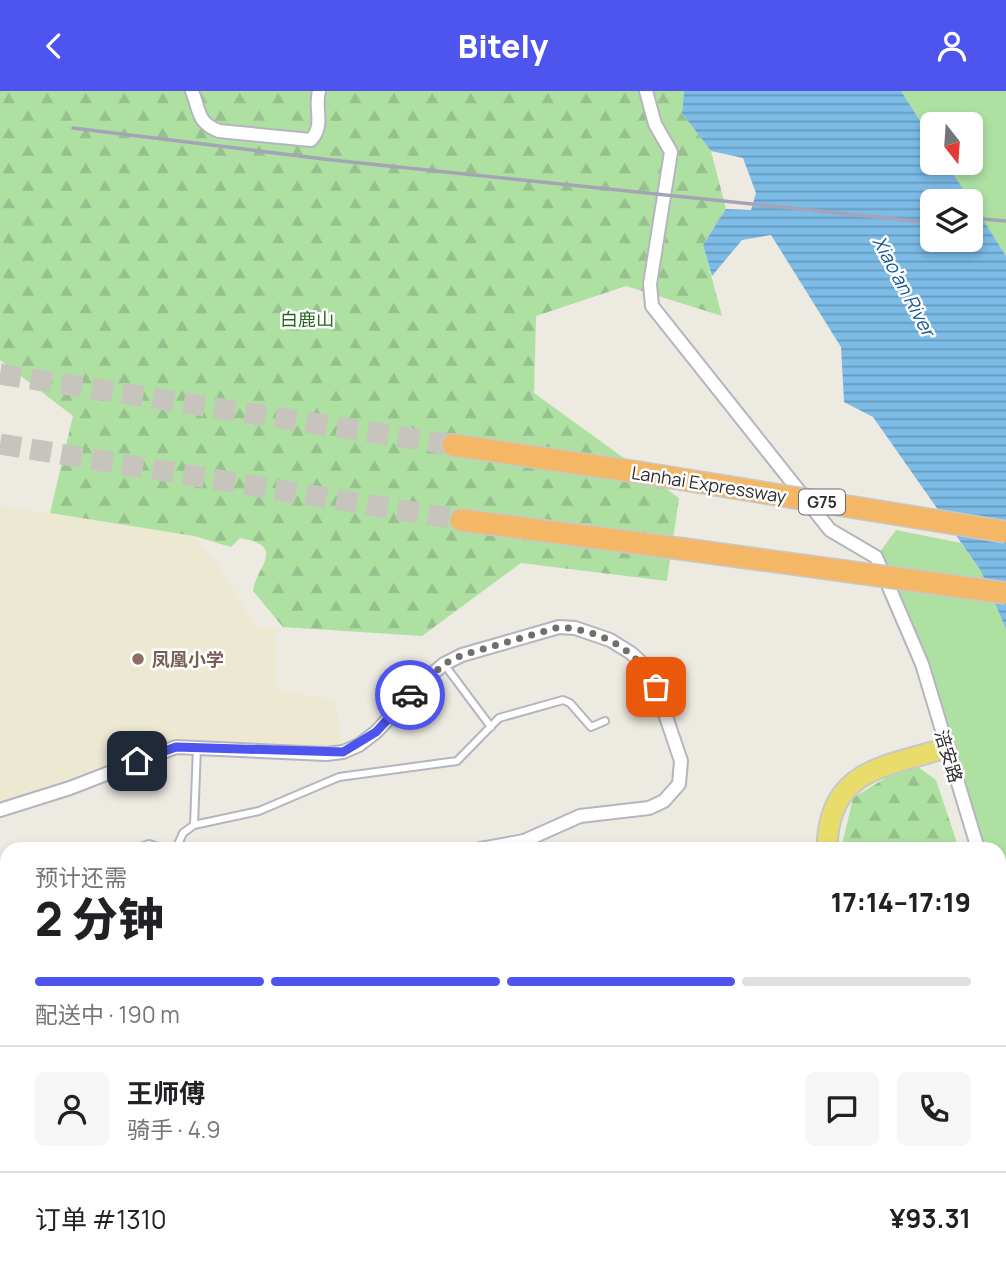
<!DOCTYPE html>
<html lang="zh">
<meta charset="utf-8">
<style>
body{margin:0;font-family:Manrope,"Noto Sans SC",sans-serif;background:#f6f6f6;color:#202124;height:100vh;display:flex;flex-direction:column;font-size:26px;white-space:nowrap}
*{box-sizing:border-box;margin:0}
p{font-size:23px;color:#757577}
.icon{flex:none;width:38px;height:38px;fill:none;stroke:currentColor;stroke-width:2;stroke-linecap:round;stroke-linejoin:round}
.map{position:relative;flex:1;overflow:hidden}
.side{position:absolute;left:0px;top:751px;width:1006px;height:436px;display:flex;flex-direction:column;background:#fff;border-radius:21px 21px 0 0;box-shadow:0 4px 10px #0003}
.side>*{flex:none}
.needle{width:46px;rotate:163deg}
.buttons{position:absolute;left:920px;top:21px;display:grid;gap:14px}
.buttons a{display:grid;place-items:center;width:63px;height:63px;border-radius:10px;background:#fff;box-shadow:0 4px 10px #0003;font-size:35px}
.pin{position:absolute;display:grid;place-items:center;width:60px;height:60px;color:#fff;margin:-30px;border-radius:14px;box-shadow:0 4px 10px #0006}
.courier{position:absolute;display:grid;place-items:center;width:70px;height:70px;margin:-35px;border:5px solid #4d55ee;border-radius:50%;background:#fff;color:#222;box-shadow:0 2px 9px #0007}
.head em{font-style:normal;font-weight:800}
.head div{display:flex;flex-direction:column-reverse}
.head{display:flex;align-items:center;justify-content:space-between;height:119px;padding:0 35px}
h1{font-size:46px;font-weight:800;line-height:52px}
.bar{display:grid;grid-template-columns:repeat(4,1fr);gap:10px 7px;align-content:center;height:84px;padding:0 35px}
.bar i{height:9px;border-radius:5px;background:#e0e0e0}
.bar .active{background:#4d55ee}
.bar p{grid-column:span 4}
.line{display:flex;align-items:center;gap:18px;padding:0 35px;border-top:2px solid #e0e0e0}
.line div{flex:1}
.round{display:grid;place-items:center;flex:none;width:74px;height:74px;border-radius:10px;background:#f6f6f6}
header{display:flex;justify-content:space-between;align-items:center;height:91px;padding:0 35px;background:#4d55ee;color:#fff;font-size:32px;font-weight:800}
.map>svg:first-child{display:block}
</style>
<header><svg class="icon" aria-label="back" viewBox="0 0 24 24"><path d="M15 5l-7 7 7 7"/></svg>Bitely<svg class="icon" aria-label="person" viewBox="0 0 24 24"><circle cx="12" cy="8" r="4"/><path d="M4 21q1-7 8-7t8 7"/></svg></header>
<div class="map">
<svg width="1006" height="1185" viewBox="0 0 1006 1185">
<defs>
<pattern id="forest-firs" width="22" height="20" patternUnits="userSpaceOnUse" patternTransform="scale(1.75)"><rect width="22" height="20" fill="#aee0a2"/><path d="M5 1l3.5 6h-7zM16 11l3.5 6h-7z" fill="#96c08c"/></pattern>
<pattern id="water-rules" width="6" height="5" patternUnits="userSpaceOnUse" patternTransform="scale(1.75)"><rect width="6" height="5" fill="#7cbce7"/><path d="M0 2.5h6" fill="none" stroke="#6699bc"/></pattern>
</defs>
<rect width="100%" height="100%" fill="#edeae1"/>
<!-- education -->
<path fill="#ede8d2" d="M0,415L194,445L219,475L256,536L276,538L277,599L335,609L343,661L197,655L0,719Z"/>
<!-- green -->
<path fill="#aee0a2" d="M901,0H1006V165L946,72H971V33H933V50Z
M896,439L961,452L981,480L1006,538V844L999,823V758H978L922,573L876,466Z"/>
<!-- forest -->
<path fill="url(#forest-firs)" d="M0,0H684L682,22L711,60L726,118L703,154L722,225L626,195L536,225L534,302L679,407L667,490L521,472L422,545L283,536L253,500C256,475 288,455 240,447L231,456L194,445L50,422L73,325L0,269Z
M917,675L936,689L959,758H841L853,707L887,686Z
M999,872L1006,894V969L999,971Z
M1006,1008V1059L999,1062V1010Z"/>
<!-- water -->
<path fill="url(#water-rules)" d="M684,0H901L933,50V72H946L971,110H933V149H971V110L1006,165V538L981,480L873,326L844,311L841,256L771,144L742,149L712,185L703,154L726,118L751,119L756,102L743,67L711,60L682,22Z"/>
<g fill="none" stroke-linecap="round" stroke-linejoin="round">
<!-- primary-tunnel -->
<path stroke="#c7c4bd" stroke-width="19" stroke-dasharray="19 10" stroke-linecap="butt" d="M533,1185L542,1180
M570,1185L580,1180"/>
<!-- motorway-tunnel -->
<path stroke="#c7c4bd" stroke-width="21" stroke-dasharray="21 10" stroke-linecap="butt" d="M0,283L453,354
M0,353L461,429"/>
<defs>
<path id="service" d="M444,573L491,636
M194,734L197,656
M135,758L149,753L164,758
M176,758L183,742L194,734L259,720L339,686L457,670L499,627L563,609L570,612L591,636L605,630
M0,801L7,799
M0,870L7,867
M0,899L7,897
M613,1180L618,1185
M465,1185L471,1180
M649,1185L665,1180"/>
<path id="minor" d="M192,0C200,20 197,32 219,40L311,49C325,34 314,17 319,0
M646,0L655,33L671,61L650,193L652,215L830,439L876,466L922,573L978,758
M0,719L70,697L176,656L326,663L343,661L359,654L376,641L425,589L444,573L462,564L559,536L575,537L610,549L631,562L645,575L656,596L681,670L679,693L664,710L649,717L580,725L524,750L480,758
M999,823L1006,844
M0,1077L7,1080
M213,1180V1185
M726,1180L730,1185"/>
<path id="primary" d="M827,758C828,678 884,676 946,657
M999,982L1006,980
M999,1001L1006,999
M999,1073L1006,1071"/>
<path id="motorway" d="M453,354L637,381
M461,429L683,458"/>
</defs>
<!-- service casing -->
<use href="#service" stroke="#b4b5bf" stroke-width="10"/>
<!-- minor casing -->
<use href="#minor" stroke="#b4b5bf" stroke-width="16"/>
<!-- primary casing -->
<use href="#primary" stroke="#c8c8c8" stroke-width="23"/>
<!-- motorway casing -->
<use href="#motorway" stroke="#c8c8c8" stroke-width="24"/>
<!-- service -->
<use href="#service" stroke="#fff" stroke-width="6"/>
<!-- minor -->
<use href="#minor" stroke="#fff" stroke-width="12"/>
<!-- primary -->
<use href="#primary" stroke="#e8dc6b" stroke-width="19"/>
<!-- motorway -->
<use href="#motorway" stroke="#f4b766" stroke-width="21"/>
<!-- rail -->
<path stroke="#a4a4b6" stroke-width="3.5" d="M73,37L332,69L933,132
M971,127L1006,130"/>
<defs>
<path id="motorway-bridge" d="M637,381L1006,441
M683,458L1006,502"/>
</defs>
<!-- motorway-bridge casing -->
<use href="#motorway-bridge" stroke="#c8c8c8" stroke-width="24" stroke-linecap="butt"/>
<!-- motorway-bridge -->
<use href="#motorway-bridge" stroke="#f4b766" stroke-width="21"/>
</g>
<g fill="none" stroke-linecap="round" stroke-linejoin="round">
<!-- done -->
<path stroke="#706f6c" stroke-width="7" stroke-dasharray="0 12.6" d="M410,604L444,573L462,564L559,536C602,540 636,557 656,596"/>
<!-- route -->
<path stroke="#4d55ee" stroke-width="9" d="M137,670L176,656L343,661L376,641L410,604"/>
</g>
<!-- markers -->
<circle fill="#8d6e63" stroke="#fff" stroke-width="2.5" cx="138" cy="568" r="7"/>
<g text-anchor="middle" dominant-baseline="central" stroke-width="5" stroke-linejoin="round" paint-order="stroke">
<!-- shield labels -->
<rect fill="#fff" stroke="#6c6c6c" stroke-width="2" x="799" y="398.5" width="46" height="25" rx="5"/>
<g font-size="16" font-weight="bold" fill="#2d2d2d">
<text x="822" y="411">G75</text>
</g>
<!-- park labels -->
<g font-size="18" fill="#256720" stroke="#fff">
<text x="307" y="228">白鹿山</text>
</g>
<!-- street labels -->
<g font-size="18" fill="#2d2d2d" stroke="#fff">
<text transform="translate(709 393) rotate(9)">Lanhai Expressway</text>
<text transform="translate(949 665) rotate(73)">涪安路</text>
</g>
<!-- education labels -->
<g font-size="18" font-weight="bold" fill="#785e54" stroke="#fff" text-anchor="start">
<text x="152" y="568">凤凰小学</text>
</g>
<!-- water labels -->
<g font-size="19" font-style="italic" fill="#175997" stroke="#fff">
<text transform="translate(904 195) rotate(62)">Xiao'an River</text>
</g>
</g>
</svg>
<div class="buttons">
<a><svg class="needle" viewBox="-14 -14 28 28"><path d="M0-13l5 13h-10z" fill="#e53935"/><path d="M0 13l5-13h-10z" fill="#757577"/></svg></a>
<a><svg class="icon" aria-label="layers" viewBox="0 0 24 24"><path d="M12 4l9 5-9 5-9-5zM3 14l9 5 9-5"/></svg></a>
</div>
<div class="pin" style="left:656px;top:596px;background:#ea580c"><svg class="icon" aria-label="bag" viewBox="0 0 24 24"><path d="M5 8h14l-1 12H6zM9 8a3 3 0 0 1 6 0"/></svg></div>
<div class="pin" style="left:137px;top:670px;background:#1f2937"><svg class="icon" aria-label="home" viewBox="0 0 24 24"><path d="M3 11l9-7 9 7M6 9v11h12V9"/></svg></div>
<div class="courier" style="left:410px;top:604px"><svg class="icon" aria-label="car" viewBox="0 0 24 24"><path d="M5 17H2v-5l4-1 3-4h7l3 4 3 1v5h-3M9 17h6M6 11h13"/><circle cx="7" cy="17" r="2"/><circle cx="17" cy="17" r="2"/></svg></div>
<section class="side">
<div class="head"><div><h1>2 分钟</h1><p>预计还需</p></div><em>17:14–17:19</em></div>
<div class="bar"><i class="active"></i><i class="active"></i><i class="active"></i><i></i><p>配送中 · 190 m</p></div>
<div class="line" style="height:126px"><a class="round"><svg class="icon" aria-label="person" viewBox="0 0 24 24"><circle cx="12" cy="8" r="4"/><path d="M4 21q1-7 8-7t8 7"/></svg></a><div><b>王师傅</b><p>骑手 · 4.9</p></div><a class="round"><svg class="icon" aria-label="chat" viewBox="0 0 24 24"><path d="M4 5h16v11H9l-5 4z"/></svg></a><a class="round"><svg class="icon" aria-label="phone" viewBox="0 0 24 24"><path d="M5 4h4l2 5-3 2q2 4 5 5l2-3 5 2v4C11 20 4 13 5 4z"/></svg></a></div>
<div class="line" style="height:91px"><div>订单 #1310</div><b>¥93.31</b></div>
</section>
</div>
